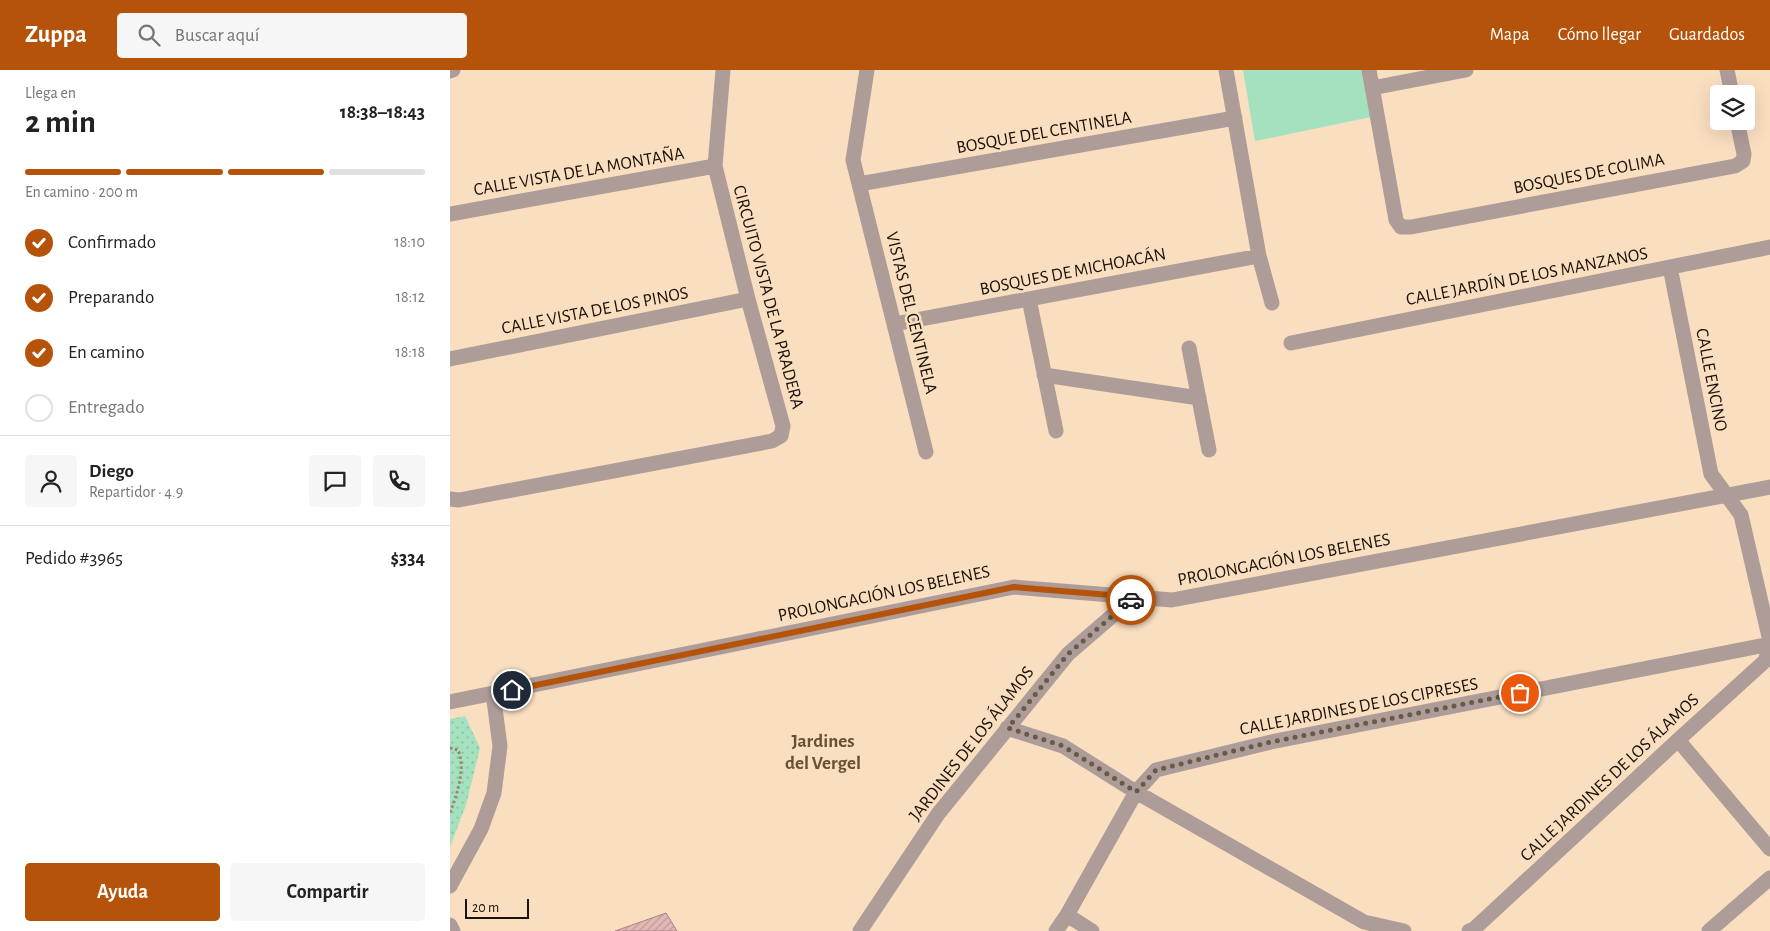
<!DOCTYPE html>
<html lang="es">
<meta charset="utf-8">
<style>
body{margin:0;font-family:"Alegreya Sans",sans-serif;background:#f6f6f6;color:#222;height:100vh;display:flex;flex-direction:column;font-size:19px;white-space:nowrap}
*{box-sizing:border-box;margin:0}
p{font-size:16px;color:#767676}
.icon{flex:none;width:28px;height:28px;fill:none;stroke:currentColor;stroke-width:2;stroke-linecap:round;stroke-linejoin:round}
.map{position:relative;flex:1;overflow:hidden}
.sheet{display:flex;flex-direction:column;background:#fff;width:450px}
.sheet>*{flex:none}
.buttons{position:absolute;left:1260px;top:15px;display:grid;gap:10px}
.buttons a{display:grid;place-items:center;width:45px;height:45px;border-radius:5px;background:#fff;box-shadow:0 5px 20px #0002;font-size:25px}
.scale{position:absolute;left:15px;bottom:12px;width:64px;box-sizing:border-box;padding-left:5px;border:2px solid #1a1107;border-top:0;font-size:14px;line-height:18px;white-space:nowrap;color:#1a1107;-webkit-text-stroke:4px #f9dec0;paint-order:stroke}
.pin{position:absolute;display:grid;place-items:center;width:42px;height:42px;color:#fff;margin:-21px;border:2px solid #fff;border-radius:50%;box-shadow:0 1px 5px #0007}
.courier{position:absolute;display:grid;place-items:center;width:50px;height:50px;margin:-25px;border:4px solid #b45309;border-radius:50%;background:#fff;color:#222;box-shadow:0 1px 6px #0007}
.summary em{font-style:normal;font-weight:600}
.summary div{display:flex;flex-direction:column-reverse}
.summary{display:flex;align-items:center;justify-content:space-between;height:85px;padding:0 25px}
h1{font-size:32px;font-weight:600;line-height:38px}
.bar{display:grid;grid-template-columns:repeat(4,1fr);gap:8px 5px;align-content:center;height:60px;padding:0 25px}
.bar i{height:6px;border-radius:4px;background:#e0e0e0}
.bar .current{background:#b45309}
.bar p{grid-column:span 4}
.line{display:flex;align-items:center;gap:12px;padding:0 25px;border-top:1px solid #e0e0e0}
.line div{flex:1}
.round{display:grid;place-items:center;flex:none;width:52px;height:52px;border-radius:5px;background:#f6f6f6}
ol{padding:0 25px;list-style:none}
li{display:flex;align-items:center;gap:15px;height:55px}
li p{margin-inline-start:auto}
li .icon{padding:5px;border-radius:50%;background:#b45309;color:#fff;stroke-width:4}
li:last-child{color:#767676}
li i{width:28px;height:28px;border:2px solid #e0e0e0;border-radius:50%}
.cta{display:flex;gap:10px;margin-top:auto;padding:10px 25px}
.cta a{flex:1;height:58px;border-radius:5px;background:#b45309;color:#fff;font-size:20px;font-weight:600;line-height:58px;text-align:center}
.cta a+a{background:#f6f6f6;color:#222}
header{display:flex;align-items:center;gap:30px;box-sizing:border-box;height:70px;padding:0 25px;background:#b45309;color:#fff}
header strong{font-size:24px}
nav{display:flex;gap:28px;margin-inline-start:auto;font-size:18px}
.search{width:350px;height:45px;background:#f6f6f6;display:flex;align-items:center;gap:12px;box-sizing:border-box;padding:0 18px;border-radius:5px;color:#767676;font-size:19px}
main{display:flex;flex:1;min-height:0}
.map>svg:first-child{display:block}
</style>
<header>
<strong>Zuppa</strong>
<div class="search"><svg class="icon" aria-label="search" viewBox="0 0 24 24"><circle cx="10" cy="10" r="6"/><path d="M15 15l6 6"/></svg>Buscar aquí</div>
<nav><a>Mapa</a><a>Cómo llegar</a><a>Guardados</a></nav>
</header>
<main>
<section class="sheet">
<div class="summary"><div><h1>2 min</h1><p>Llega en</p></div><em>18:38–18:43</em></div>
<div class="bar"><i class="current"></i><i class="current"></i><i class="current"></i><i></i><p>En camino · 200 m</p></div>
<ol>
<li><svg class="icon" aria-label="check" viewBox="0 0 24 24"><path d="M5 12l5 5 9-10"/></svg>Confirmado<p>18:10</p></li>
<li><svg class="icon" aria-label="check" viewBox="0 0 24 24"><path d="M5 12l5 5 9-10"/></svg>Preparando<p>18:12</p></li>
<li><svg class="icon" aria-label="check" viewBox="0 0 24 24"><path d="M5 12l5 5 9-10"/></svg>En camino<p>18:18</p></li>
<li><i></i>Entregado</li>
</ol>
<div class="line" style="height:90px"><a class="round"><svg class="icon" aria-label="person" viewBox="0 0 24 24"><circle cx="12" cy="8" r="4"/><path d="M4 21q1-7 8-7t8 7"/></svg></a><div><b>Diego</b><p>Repartidor · 4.9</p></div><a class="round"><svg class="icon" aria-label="chat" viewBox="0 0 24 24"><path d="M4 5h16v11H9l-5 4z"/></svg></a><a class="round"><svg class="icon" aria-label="phone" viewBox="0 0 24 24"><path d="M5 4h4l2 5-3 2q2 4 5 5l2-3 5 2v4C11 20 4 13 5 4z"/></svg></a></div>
<div class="line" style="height:65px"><div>Pedido #3965</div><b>$334</b></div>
<div class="cta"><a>Ayuda</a><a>Compartir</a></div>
</section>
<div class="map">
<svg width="1320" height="861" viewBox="0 0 1320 861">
<defs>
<pattern id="park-dots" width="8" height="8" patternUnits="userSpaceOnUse" patternTransform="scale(1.25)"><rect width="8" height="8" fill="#a4e1be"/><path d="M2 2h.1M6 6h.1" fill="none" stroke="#8dc0a2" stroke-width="1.8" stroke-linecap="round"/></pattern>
<pattern id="building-hatch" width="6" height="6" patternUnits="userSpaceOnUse" patternTransform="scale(1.25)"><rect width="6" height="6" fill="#e2b7b5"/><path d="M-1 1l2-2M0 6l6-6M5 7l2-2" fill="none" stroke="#c19c9a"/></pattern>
</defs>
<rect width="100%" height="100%" fill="#f9dec0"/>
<!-- green -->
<path fill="#a4e1be" d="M793,0H914L921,47L805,71Z"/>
<!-- park -->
<path fill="url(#park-dots)" d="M15,646L30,678L16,735L0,777V649Z"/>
<!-- building -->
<path fill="url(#building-hatch)" stroke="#ab8381" d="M216,843L227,861H165Z"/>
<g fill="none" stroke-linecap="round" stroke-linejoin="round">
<!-- path -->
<path stroke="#9b8772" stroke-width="3" stroke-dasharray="2.5 2.5" stroke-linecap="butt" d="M0,678L8,680C16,699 7,724 0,743"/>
<!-- street -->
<path stroke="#ae9c99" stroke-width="15" d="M417,0L403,90L476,382
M776,0L809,186L822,233
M919,0L946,150L951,157H961L1285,96L1293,91L1294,84L1287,51
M1277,0L1282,24
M0,1L3,0
M922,18L1016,0
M409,114L785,48
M0,144L265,96
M1220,197L1261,404L1291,445L1320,571
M579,229L606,361
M444,254L809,186
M841,273L1320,177
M739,278L759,380
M0,289L298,229
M594,305L749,328
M0,429L9,430L322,371L331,366L333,356L298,229L265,96L273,0
M0,632L564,517L722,530L1320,417
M557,658L613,676L686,722L914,852L954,861
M1228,670L1320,779
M0,816L31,759L44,723L50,676L43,623
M617,845L642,861
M0,855L3,861
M410,861L488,744L618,584L684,527
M606,861L617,845L686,722L706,700L821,672L1320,574
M1019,861L1024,859L1228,670L1315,591L1320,577
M1259,861L1320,808"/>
</g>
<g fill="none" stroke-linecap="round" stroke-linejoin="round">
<!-- done -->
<path stroke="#685948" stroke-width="5" stroke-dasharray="0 9" d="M681,530L618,584L558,658L613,676L686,722L706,700L821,672L1070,623"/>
<!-- route -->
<path stroke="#b45309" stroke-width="6" d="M62,620L564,517L684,527L681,530"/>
</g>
<g text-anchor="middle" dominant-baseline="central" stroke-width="5" stroke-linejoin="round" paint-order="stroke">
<!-- street labels -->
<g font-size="18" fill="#1a1107" stroke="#f9dec0">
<text transform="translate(594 63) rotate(-10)">BOSQUE DEL CENTINELA</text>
<text transform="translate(129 102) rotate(-10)">CALLE VISTA DE LA MONTAÑA</text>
<text transform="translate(1139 104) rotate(-11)">BOSQUES DE COLIMA</text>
<text transform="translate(623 202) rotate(-11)">BOSQUES DE MICHOACÁN</text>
<text transform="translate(1077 207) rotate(-11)">CALLE JARDÍN DE LOS MANZANOS</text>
<text transform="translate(318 227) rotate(75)">CIRCUITO VISTA DE LA PRADERA</text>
<text transform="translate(145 241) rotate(-11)">CALLE VISTA DE LOS PINOS</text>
<text transform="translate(461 243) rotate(76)">VISTAS DEL CENTINELA</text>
<text transform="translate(1261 310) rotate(79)">CALLE ENCINO</text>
<text transform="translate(834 490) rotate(-11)">PROLONGACIÓN LOS BELENES</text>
<text transform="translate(434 524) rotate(-12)">PROLONGACIÓN LOS BELENES</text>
<text transform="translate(909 637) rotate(-11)">CALLE JARDINES DE LOS CIPRESES</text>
<text transform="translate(522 674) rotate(-52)">JARDINES DE LOS ÁLAMOS</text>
<text transform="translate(1160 708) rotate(-43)">CALLE JARDINES DE LOS ÁLAMOS</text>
</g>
<!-- neighbourhood labels -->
<g font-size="19" font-weight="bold" fill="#675036" stroke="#f9dec0">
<text x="373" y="671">Jardines<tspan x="373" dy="22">del Vergel</tspan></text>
</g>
</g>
</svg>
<div class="buttons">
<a><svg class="icon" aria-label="layers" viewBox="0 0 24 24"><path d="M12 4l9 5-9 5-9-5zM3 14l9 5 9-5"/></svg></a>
</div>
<div class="scale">20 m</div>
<div class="pin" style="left:1070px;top:623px;background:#ea580c"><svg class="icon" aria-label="bag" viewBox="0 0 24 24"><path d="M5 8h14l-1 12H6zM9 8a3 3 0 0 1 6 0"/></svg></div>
<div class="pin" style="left:62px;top:620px;background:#1f2937"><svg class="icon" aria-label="home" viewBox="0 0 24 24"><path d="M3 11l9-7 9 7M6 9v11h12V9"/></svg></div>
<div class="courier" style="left:681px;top:530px"><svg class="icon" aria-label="car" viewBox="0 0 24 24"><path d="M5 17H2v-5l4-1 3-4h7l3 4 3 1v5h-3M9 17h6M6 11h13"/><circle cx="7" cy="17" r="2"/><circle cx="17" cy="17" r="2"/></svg></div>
</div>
</main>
